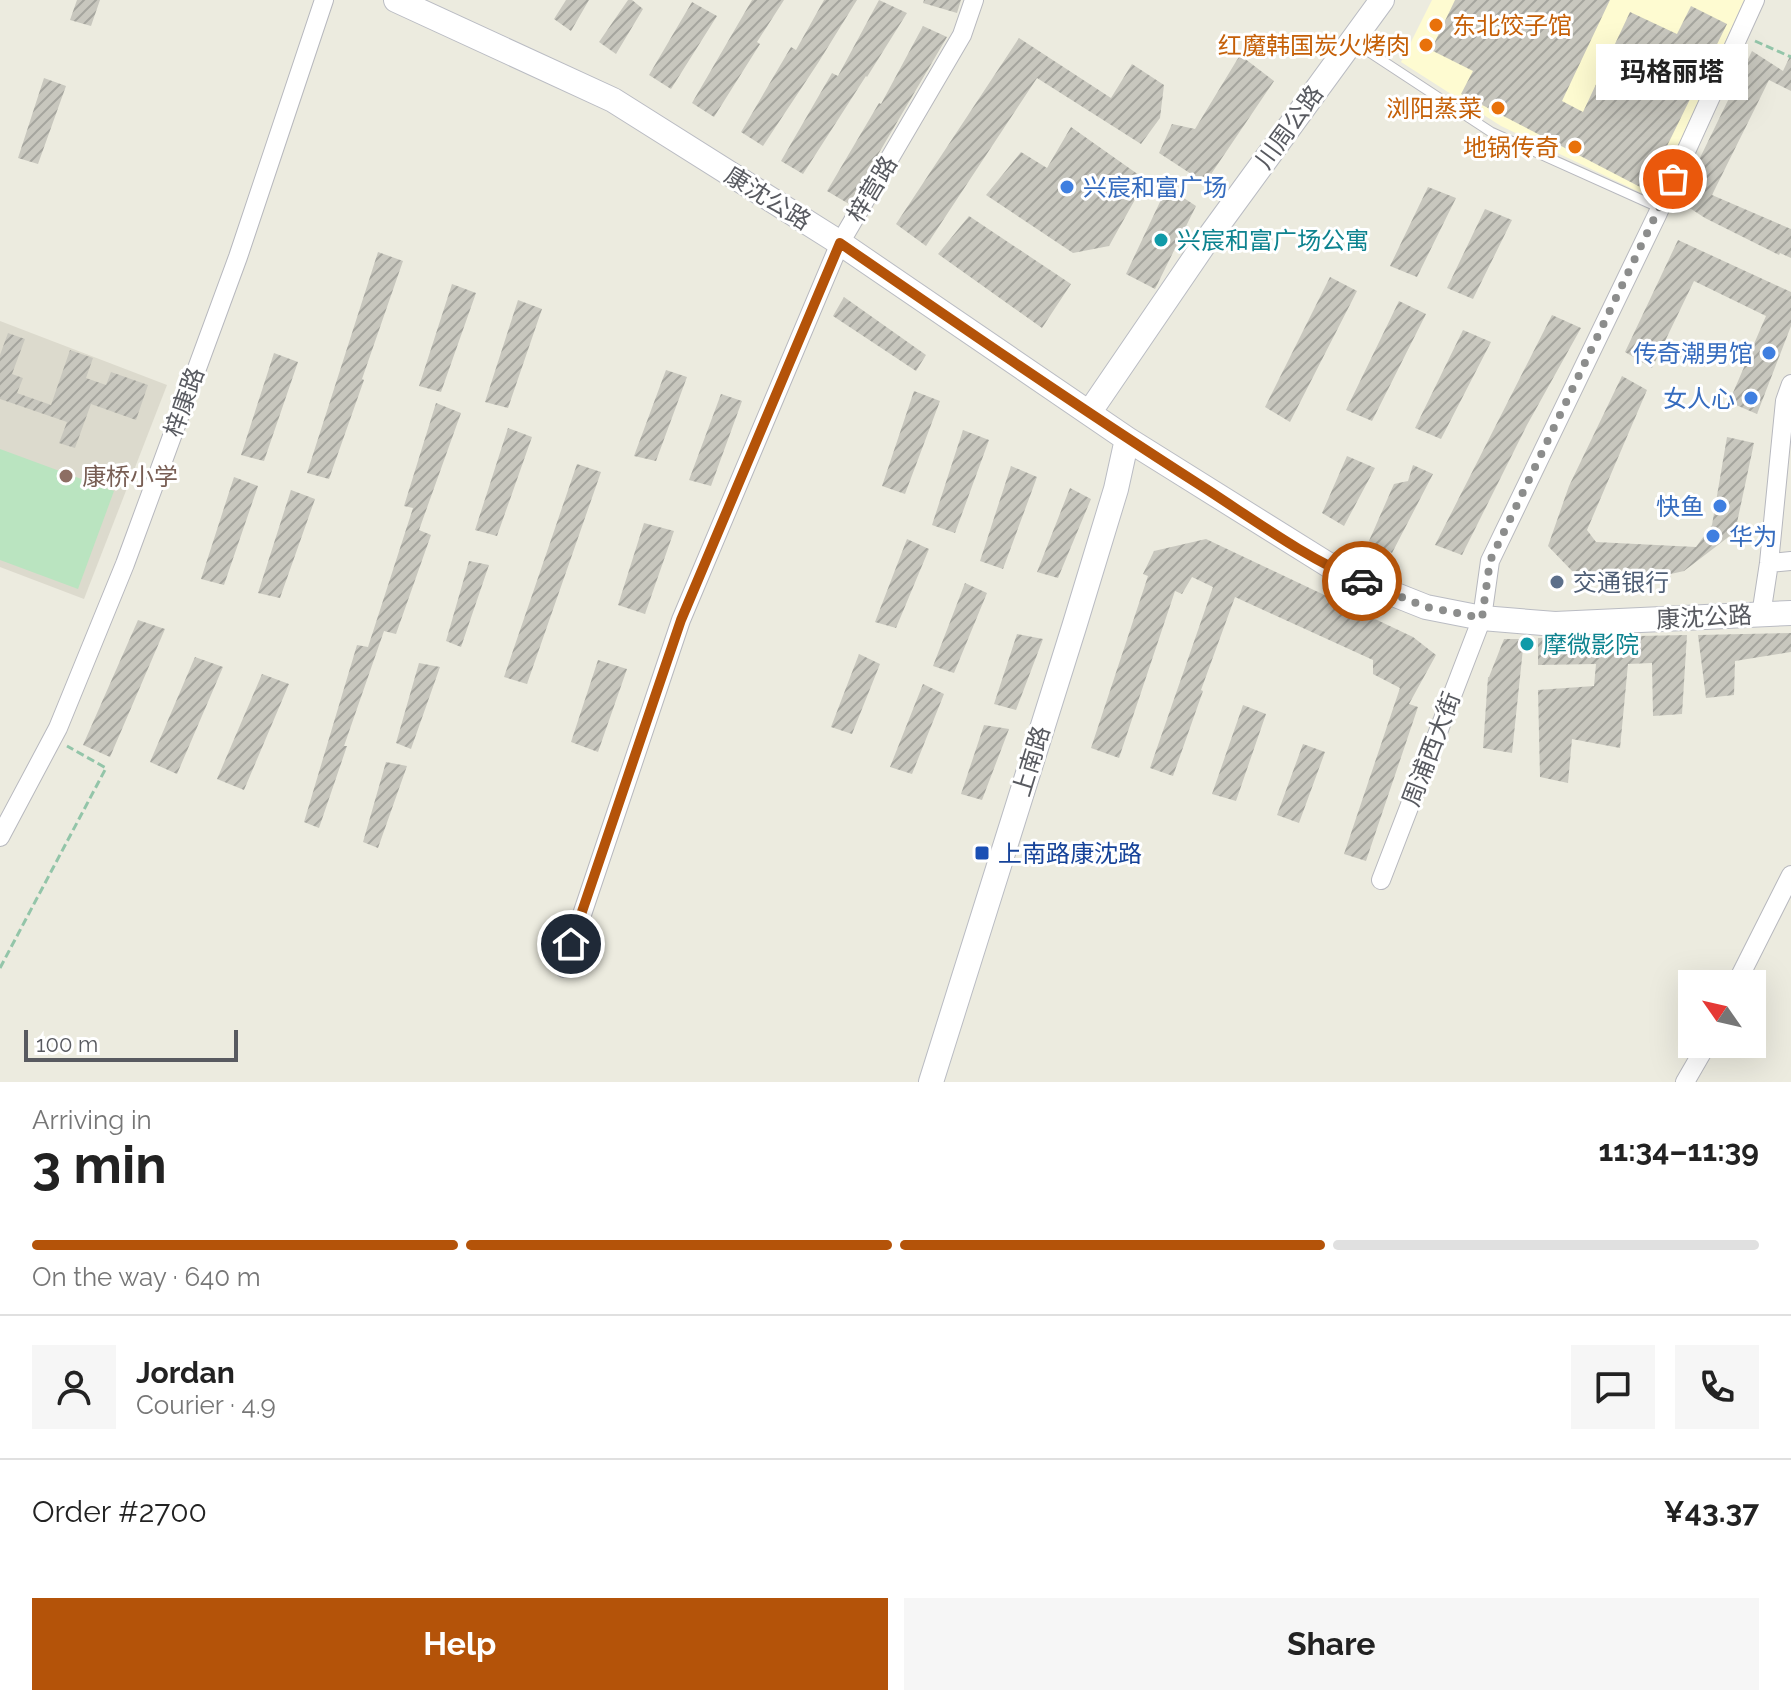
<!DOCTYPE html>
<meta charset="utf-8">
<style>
body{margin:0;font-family:Raleway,"Noto Sans SC",sans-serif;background:#f6f6f6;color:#222;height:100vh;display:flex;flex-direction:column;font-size:30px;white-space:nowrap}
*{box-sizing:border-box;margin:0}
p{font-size:26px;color:#767676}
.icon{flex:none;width:44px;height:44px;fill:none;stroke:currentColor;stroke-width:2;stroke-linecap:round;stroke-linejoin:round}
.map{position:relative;height:1082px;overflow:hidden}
.drawer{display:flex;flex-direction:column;background:#fff;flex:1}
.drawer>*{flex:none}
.needle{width:52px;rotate:304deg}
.buttons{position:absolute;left:1678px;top:970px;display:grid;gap:16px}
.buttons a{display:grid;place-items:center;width:88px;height:88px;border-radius:0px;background:#fff;box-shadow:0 8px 32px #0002;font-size:40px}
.scale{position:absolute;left:24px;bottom:20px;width:214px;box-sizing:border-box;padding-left:8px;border:4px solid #585a60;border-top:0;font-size:22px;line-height:28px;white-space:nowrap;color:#585a60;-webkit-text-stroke:6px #fff;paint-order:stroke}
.pin{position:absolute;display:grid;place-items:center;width:68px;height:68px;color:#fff;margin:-34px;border:4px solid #fff;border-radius:50%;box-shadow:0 2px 8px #0007}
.courier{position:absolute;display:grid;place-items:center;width:80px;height:80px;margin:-40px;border:6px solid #b45309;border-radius:50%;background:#fff;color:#222;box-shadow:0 2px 10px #0007}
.bubble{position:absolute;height:56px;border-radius:0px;background:#fff;box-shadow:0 8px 32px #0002;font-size:26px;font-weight:700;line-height:56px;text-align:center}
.headline em{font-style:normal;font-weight:700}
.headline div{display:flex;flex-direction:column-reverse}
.headline{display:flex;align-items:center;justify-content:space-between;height:136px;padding:0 32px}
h1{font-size:52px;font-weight:700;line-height:60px}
.bar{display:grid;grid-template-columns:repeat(4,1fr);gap:12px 8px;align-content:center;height:96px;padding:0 32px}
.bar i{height:10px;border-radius:6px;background:#e0e0e0}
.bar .current{background:#b45309}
.bar p{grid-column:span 4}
.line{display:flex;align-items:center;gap:20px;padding:0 32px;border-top:2px solid #e0e0e0}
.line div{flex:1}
.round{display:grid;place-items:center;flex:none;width:84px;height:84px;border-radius:0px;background:#f6f6f6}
.primary-button{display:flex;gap:16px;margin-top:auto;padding:16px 32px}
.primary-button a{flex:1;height:92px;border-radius:0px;background:#b45309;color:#fff;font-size:32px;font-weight:700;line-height:92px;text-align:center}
.primary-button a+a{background:#f6f6f6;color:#222}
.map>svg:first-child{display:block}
</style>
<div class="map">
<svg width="1791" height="1082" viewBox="0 0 1791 1082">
<defs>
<pattern id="building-hatch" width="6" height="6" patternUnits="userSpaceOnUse" patternTransform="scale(2)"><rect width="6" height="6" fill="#c8c7be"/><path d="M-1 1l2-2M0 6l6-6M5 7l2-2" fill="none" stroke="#a5a59e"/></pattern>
</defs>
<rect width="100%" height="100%" fill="#ecebdf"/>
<!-- commercial -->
<path fill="#fefbd1" d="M1432,0H1744L1654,199L1501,126L1401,62Z"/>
<!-- education -->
<path fill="#dcdacd" d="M0,321L167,385L84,599L0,567Z"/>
<!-- green -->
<path fill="#bae4c0" d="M0,449L114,491L78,589L0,560Z"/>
<!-- building -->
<path fill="url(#building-hatch)" d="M77,0H100L91,26L70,20Z
M566,0H589L571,31L554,19Z
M628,0H632L643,9L616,54L599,42Z
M752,0H784L757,42L760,44L714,117L692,103Z
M824,0H857L818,63L763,146L741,132L791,47L796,50Z
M879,0L907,13L867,77L866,76L803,174L781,161L832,73L838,76Z
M924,0H961L957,13L923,3Z
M1455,0H1610L1562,101L1583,112L1630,12L1677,34L1691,6L1727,24L1666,148L1644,189L1461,94L1473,71L1431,50Z
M692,2L717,16L671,89L649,75Z
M923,26L947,37L849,204L827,191L879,103L881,104Z
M1019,38L1111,98L1132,64L1164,85L1160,118L1141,144L1037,78L926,246L896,224Z
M1752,51L1783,71L1791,54V91L1769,80L1712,195L1791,229V258L1780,253L1779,255L1705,218L1679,201Z
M1240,55L1274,81L1205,183L1159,153L1172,124L1195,129Z
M44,78L66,86L38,164L18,158Z
M1071,127L1146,180L1109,246L1073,253L986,195L1021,152L1047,168Z
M1167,187L1196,206L1155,289L1126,274Z
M1428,187L1456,198L1417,277L1390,266Z
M1485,209L1512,220L1473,299L1447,288Z
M969,216L1071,284L1042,328L938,254Z
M1678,240L1791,292V326L1757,414L1729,402L1766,316L1694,281L1652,368L1625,352Z
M378,252L403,261L362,379L364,380L329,479L307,473Z
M1330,277L1357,291L1290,422L1265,407Z
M452,284L476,293L441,392L419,386Z
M844,297L926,355L916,371L833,316Z
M518,300L542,309L508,408L485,402Z
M1399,301L1426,314L1372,421L1346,410Z
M1552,315L1581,328L1527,425L1462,555L1435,545Z
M1463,330L1491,342L1441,439L1415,428Z
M8,333L25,339L12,374L23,378L17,393L51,405L70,350L93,358L86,378L106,385L111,372L148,385L136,420L91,404L75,448L59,443L67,422L0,399V355Z
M274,353L298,362L264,461L241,455Z
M666,370L687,377L656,461L634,456Z
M1622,376L1647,390L1587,530L1596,542L1696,547L1712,525L1727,437L1754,443L1735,532L1684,571L1653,578L1572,571L1548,546L1569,486Z
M914,391L940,401L905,494L882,486Z
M721,394L742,401L711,486L689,480Z
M436,403L461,413L419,530L431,535L396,634L384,631L344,746H347L319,828L304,822L357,645L368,647L413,508L404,506Z
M508,428L532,437L497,536L475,530Z
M963,430L989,440L955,533L932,525Z
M1347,456L1375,468L1344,526L1322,513Z
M577,464L601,472L527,684L504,677Z
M1413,465L1433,474L1392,553L1369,541L1394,484L1408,481Z
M1011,466L1037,477L1003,569L980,561Z
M234,477L258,486L224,585L201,579Z
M1070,488L1091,499L1058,578L1037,572Z
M291,490L315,499L280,598L258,593Z
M644,523L674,531L645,614L618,605Z
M907,539L929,549L896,628L875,622Z
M1206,539L1413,637L1436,655L1409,704L1418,707L1366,861L1344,854L1400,688L1373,674V660L1235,597L1201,690L1203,691L1173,776L1150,768L1213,587L1192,577L1182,594L1175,591L1119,758L1091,748L1148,576L1143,574L1154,551Z
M469,561L489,565L461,647L446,641Z
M965,583L987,593L954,673L933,666Z
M138,620L165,629L110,757L83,745Z
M1791,633V652L1735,661L1734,695L1706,698L1698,635Z
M1017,634L1043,639L1016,710L994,704Z
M1687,635L1682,714L1653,716L1652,663L1628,664L1620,748L1572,739L1568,783L1540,777L1538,690L1594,686L1596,664L1538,665V638Z
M1504,639H1524L1512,753L1483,748L1488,677H1489Z
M859,654L880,664L852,734L831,727Z
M195,657L223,667L177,774L150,762Z
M598,660L627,669L598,752L571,742Z
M419,663L440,667L411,749L396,743Z
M262,674L289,684L244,790L217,779Z
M923,684L944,694L912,774L890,767Z
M1243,705L1266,714L1236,801L1212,794Z
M984,725L1009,729L982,800L961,794Z
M1303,744L1325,752L1299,823L1277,815Z
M386,762L407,766L378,848L363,842Z"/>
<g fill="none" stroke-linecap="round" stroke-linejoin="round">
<defs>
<path id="lane" d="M1354,42L1491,132L1660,208"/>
<path id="street" d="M1769,563L1791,561
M1761,615L1769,563L1785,401L1791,384
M0,837L58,728L125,564L238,257L324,0
M1381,880L1482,618L1490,561L1657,215L1755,0
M564,968L681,620L840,243L962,35L974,0
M1736,984L1791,875
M1685,1082L1707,1044"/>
<path id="secondary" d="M396,0L613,100L840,243L1127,439L1343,574L1426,607L1482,618L1555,624L1791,613
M1089,413L1207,240L1382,0
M931,1082L1074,627L1116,489L1127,439"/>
</defs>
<!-- lane casing -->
<use href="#lane" stroke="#b7b8be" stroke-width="11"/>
<!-- street casing -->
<use href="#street" stroke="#b7b8be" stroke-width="20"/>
<!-- secondary casing -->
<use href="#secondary" stroke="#babcc3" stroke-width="26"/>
<!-- path -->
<path stroke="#93c5a9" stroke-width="3" stroke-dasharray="8 4" stroke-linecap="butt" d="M1755,41L1791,57
M0,968L106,768L67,746"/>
<!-- lane -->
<use href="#lane" stroke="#fff" stroke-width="9"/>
<!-- street -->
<use href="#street" stroke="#fff" stroke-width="18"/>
<!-- secondary -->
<use href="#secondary" stroke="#fff" stroke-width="24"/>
</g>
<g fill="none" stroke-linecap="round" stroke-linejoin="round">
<!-- done -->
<path stroke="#8c8d8c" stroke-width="8" stroke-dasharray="0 14.4" d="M1362,581L1426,607L1482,618L1490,561L1673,179"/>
<!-- route -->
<path stroke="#b45309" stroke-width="10" d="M571,944L681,620L840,243C959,325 1078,407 1200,485C1250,517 1308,560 1362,581"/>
</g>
<!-- markers -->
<g fill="#e8710a" stroke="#fff" stroke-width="3">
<circle cx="1436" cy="25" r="8"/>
<circle cx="1426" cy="45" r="8"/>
<circle cx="1498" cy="108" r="8"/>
<circle cx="1575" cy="147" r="8"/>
</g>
<g fill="#3f7fe0" stroke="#fff" stroke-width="3">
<circle cx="1067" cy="187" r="8"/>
<circle cx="1769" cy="353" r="8"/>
<circle cx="1751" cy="398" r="8"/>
<circle cx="1720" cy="506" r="8"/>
<circle cx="1713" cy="536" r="8"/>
</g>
<g fill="#0f9aa8" stroke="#fff" stroke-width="3">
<circle cx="1161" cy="240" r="8"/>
<circle cx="1527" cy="644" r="8"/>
</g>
<circle fill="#8d6e63" stroke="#fff" stroke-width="3" cx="66" cy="476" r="8"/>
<circle fill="#5c6f8a" stroke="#fff" stroke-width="3" cx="1557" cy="582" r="8"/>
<rect fill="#1a4fb4" stroke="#fff" stroke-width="3" x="974" y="845" width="16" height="16" rx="4"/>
<g text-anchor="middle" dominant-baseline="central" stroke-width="6" stroke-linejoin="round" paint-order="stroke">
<!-- food labels -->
<g font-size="24" fill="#c56008" stroke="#fff" text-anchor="end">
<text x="1452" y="25" text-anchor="start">东北饺子馆</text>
<text x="1410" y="45">红魔韩国炭火烤肉</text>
<text x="1482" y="108">浏阳蒸菜</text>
<text x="1559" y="147">地锅传奇</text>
</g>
<!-- street labels -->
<g font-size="24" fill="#585a60" stroke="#fff">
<text transform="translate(1289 127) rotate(-54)">川周公路</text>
<text transform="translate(872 189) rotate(-59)">梓营路</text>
<text transform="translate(768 198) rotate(32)">康沈公路</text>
<text transform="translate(184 402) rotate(-70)">梓康路</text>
<text transform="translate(1704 617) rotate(-3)">康沈公路</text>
<text transform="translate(1431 749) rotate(-69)">周浦西大街</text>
<text transform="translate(1031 761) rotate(-73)">上南路</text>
</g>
<!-- shop labels -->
<g font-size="24" fill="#366cbe" stroke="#fff" text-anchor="end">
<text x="1083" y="187" text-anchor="start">兴宸和富广场</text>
<text x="1753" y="353">传奇潮男馆</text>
<text x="1735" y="398">女人心</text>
<text x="1704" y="506">快鱼</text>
<text x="1729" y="536" text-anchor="start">华为</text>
</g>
<!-- culture labels -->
<g font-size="24" fill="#0d838f" stroke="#fff" text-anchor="start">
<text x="1177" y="240">兴宸和富广场公寓</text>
<text x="1543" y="644">摩微影院</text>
</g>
<!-- education labels -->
<g font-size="24" fill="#785e54" stroke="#fff" text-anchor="start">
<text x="82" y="476">康桥小学</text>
</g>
<!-- service labels -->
<g font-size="24" fill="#4e5e75" stroke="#fff" text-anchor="start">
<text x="1573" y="582">交通银行</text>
</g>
<!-- transit labels -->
<g font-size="24" fill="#164399" stroke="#fff" text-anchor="start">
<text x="998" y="853">上南路康沈路</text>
</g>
</g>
</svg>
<div class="buttons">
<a><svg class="needle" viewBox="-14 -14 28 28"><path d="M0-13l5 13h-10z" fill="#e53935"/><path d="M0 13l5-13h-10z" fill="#767676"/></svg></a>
</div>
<div class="scale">100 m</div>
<div class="pin" style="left:1673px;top:179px;background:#ea580c"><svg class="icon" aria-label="bag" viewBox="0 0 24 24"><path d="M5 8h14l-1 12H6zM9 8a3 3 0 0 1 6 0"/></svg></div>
<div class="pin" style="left:571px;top:944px;background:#1f2937"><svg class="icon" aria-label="home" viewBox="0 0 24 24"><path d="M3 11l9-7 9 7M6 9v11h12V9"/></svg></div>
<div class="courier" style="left:1362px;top:581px"><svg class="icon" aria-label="car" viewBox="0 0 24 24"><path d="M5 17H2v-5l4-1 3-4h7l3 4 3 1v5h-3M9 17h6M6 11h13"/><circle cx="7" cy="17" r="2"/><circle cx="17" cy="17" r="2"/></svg></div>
<div class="bubble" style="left:1596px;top:44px;width:152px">玛格丽塔</div>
</div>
<section class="drawer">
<div class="headline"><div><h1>3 min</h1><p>Arriving in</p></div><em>11:34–11:39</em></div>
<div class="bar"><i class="current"></i><i class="current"></i><i class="current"></i><i></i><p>On the way · 640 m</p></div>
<div class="line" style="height:144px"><a class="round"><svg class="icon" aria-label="person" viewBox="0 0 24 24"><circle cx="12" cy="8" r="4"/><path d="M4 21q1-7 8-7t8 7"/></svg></a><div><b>Jordan</b><p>Courier · 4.9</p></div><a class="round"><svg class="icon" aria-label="chat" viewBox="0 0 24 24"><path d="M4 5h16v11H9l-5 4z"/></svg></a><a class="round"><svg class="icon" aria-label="phone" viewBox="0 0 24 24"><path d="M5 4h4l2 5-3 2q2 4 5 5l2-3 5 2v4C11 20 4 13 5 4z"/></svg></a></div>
<div class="line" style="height:104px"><div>Order #2700</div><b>¥43.37</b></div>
<div class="primary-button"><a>Help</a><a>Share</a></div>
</section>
